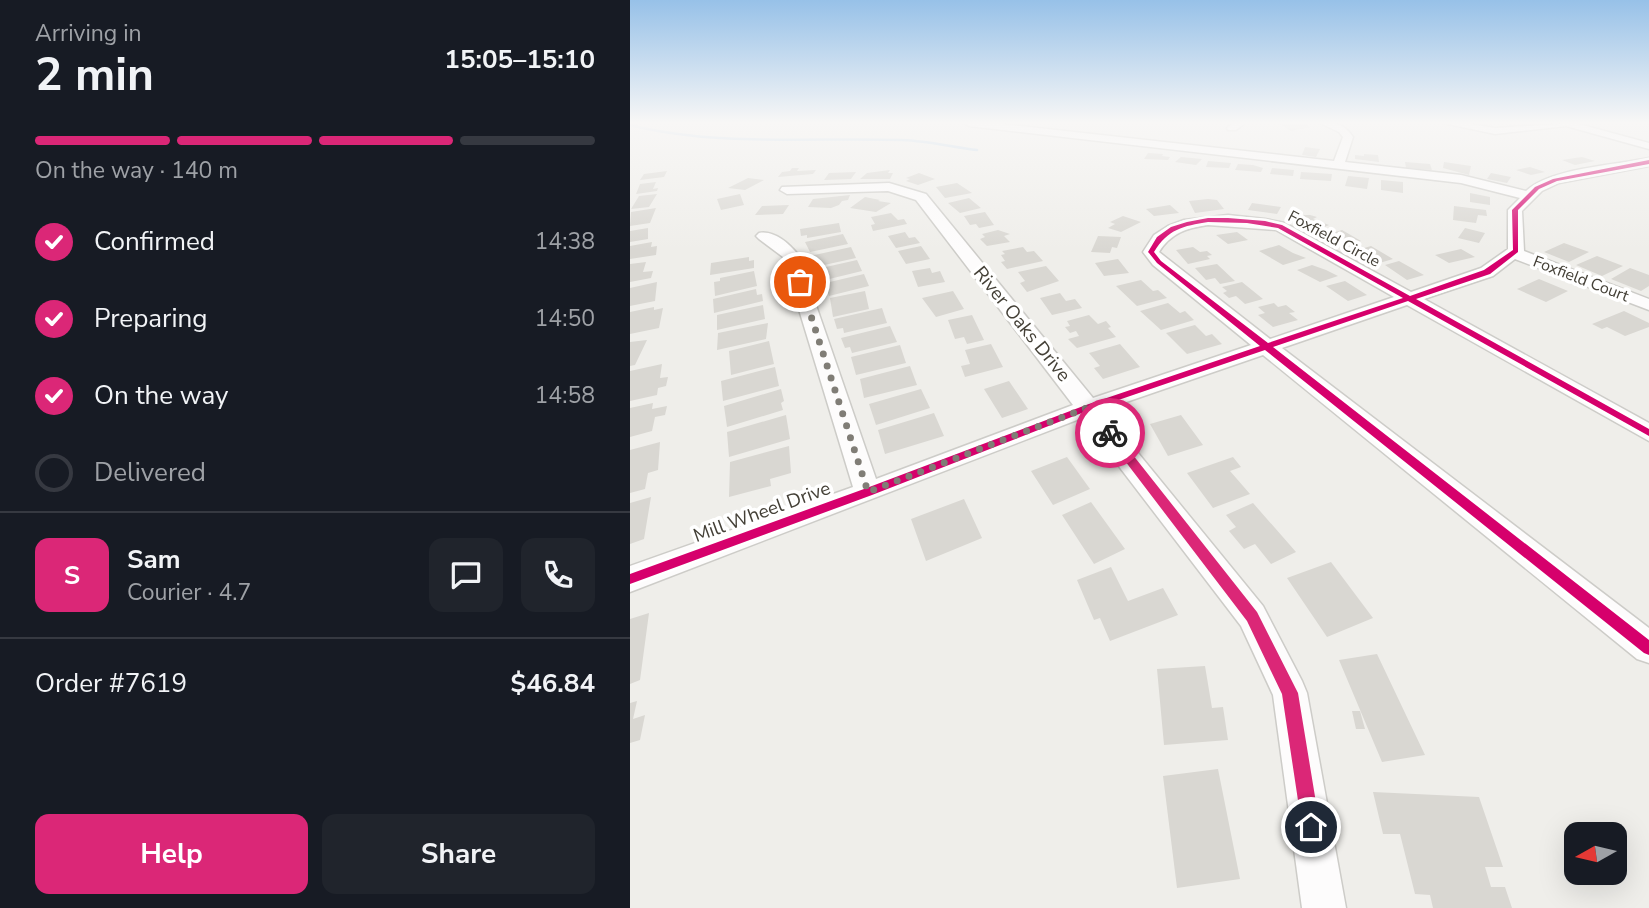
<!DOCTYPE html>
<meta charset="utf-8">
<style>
body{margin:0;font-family:"Nunito Sans",sans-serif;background:#20242c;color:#f1f3f6;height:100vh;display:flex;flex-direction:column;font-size:26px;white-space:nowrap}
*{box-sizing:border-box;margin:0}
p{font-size:23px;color:#9ea1a6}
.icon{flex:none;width:38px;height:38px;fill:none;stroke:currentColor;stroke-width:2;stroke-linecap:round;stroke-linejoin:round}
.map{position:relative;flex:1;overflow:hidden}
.details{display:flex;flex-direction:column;background:#171b24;width:630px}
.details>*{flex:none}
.needle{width:46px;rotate:262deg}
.controls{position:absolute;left:934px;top:822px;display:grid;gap:14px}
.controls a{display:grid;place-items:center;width:63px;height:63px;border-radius:14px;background:#171b24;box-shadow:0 7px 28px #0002;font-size:35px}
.pin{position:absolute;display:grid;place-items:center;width:60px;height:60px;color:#fff;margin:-30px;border:4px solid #fff;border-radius:50%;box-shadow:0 2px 7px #0007}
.courier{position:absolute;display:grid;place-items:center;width:70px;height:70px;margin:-35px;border:5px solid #db2777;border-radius:50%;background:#fff;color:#222;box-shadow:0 2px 9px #0007}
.summary em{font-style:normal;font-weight:700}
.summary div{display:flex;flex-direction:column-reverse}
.summary{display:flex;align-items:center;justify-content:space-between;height:119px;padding:0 35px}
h1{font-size:46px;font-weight:700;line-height:52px}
.bar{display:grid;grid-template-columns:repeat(4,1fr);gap:10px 7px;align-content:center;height:84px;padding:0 35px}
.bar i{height:9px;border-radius:5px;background:#363941}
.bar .current{background:#db2777}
.bar p{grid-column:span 4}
.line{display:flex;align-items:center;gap:18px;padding:0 35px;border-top:2px solid #363941}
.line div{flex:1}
.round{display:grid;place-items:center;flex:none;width:74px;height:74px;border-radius:14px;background:#20242c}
ol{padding:0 35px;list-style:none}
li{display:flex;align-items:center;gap:21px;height:77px}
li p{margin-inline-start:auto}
li .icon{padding:7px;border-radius:50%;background:#db2777;color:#fff;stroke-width:4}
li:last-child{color:#9ea1a6}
li i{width:38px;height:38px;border:4px solid #363941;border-radius:50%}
.action{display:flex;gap:14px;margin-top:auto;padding:14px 35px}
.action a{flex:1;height:80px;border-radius:14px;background:#db2777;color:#fff;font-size:28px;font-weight:700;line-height:80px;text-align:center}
.action a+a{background:#20242c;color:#f1f3f6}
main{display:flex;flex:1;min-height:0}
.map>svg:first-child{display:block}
</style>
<main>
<section class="details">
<div class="summary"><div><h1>2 min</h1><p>Arriving in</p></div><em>15:05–15:10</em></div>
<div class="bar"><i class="current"></i><i class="current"></i><i class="current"></i><i></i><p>On the way · 140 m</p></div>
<ol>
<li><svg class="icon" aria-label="check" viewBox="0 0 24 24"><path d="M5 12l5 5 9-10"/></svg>Confirmed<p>14:38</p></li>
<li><svg class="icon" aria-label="check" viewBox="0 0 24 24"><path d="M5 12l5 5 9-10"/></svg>Preparing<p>14:50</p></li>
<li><svg class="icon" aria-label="check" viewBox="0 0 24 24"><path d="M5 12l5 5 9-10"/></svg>On the way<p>14:58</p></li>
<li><i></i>Delivered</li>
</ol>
<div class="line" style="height:126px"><b class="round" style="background:#db2777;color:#fff">S</b><div><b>Sam</b><p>Courier · 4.7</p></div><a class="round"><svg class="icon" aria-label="chat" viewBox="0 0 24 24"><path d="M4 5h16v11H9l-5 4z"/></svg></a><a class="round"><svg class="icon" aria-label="phone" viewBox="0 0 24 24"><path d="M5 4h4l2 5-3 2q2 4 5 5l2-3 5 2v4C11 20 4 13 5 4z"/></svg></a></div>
<div class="line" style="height:91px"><div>Order #7619</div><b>$46.84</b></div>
<div class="action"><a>Help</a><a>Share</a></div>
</section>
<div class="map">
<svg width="1019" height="908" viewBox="0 0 1019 908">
<rect width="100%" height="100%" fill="#efeeea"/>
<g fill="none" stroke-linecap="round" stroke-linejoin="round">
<!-- stream -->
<path stroke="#bed5e9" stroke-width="2.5" d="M0,125C86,147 184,137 273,140C297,141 323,147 347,150"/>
</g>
<!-- building -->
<path fill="#d9d7d2" d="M672,123L680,127L661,131L650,124Z
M675,147L690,149L686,157L672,155Z
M518,153L533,154L532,156L540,157L538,160L514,159Z
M734,154L748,155L749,162L725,159V155L734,156Z
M551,157L572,159L566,165L545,162Z
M952,157L965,161L945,165L932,160Z
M578,161L601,163L599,168L576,167Z
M775,162L800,164L802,170L776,168Z
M814,162L841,166L839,175L813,168Z
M608,164L623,165L633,168L631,172L605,170Z
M900,167L915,172L901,175L886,170Z
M162,168H169L167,171L186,170L183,174L148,177L152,172L160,171Z
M642,168L664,170L663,176L640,174Z
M260,170L258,173H263L260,179H230L237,173Z
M37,171L34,177L10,180L14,174Z
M226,172L221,179L194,180L199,173Z
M671,172L702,174L701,181L670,179Z
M289,173L305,179L288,185L276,181L280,179L276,178Z
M861,173L881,177L877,183L857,179Z
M718,176L739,178L737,189L715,186Z
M118,178L134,180L115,190L98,188Z
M751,180L773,182V193L751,190Z
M26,182L23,189L28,188L27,191L6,194L10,184Z
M327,183L342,193L315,198L306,187Z
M840,193L860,197V205L840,202Z
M27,194L19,207L1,209L9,196Z
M110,194L114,205L91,210L87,199Z
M220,195L218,200L212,201L209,205L201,208L178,207L183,199Z
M235,197L250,200L248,201L261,203L246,212L220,208Z
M339,198L351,208L330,213L318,203Z
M578,199L587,200L594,209L565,213L559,201Z
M622,203L651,207L647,214L618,210Z
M159,205L153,214L125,215L132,206Z
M540,205L549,213L524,216L516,209Z
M824,206L856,210L857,216L848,215L846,223L823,220Z
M26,208L20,223L0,226L1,212Z
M355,212L364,225L349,228L346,224L340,225L334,216Z
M261,213L268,220L274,219L277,224L243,231L241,225L245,224L241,217Z
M671,215H680L687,217L683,219L699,225L690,229L661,221Z
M493,216L511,222L491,232L478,228L485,224L480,222Z
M209,223L211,232L177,238V235L171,236L170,229Z
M18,228V239L0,242V231Z
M835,228L855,233L849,243L828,238Z
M368,230L380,234L374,236L380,242L357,246L350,239L355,237L352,234Z
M712,230L731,241L714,246L695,235Z
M275,232L279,238L285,237L290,243L266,248L258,236Z
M607,232L618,240L598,244L586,235Z
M213,234L218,244L180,252L175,242Z
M468,236L491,237L487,248L482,247L480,253L461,252Z
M22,242L21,247L27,246L26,255L0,259V246Z
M934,243L959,252L939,262L914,252Z
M649,245L663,253L676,258L653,265L629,251Z
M291,246L300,259L276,264L268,251Z
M741,246L763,259L746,264L724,251Z
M221,247L226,258L185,267L180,256Z
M393,247L397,252L404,251L413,261L377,269L371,262L375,261L371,255L375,254L372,251Z
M563,247L570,252L577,251L582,255L577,256L580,259L558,264L546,250Z
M831,249L845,257L819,263L805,255Z
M967,256L993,266L972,276L946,265Z
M119,257V261L124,260V268L80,275L81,263Z
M488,259L499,273L474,276L465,263Z
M227,260L232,271L191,281L187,269Z
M769,261L794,275L777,280L755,265Z
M16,262L13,272L23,271L21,278L0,282V264Z
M587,264L605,281L590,284L585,278L576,280L565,268Z
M682,265L696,270L708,276L690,282L667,270Z
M416,266L429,281L397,292L390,283L395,281L388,272Z
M300,268L302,273L310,271L315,282L288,287L282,271Z
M1000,268L1019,275V286L1011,291L981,279Z
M124,271L127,286L85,296L84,282L90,281V278Z
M234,274L239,286L199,296L197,291L193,292L191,284Z
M909,279L938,291L916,302L887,289Z
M511,280L523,291L528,290L537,298L507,306L486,286Z
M715,281L737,295L718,301L696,286Z
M27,282L25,301L0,306V288Z
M612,282L633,299L615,304L606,296L599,298L593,293L597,291L592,287Z
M126,289L127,295L132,294L133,301L84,313L83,299Z
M235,291L239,309L203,317L200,298Z
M323,291L334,309L306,317L292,298Z
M430,293L436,301L445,299L452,308L422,315L410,298Z
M538,303L550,313L555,311L564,320L531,330L510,311Z
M644,303L648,307L656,305L665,312L659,313L668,320L643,327L628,315L635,313L628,307Z
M133,305L135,319L87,330V315Z
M24,307V310L33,308L29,328L0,334V312Z
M252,308L257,323L214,333L213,328L207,329L204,319Z
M994,311L1019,323V327L995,336L977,327L972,329L962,324Z
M342,315L354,340L337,344L334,337L325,339L318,320Z
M459,315L468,324L476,321L481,327L478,328L486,337L447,348L438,339L449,336L446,331L440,333L435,327L440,326L437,321Z
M138,323L136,339L87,350L88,333Z
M565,325L576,336L582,334L592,344L557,354L536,333Z
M260,326L267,342L222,353L220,347L215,348L211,338Z
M17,340L5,365L0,366V342Z
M139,341L144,364L101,375L99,351Z
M361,344L373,367L335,377L331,366L340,364L335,350Z
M490,344L510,367L473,379L464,368L470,366L459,353Z
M270,345L276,363L226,375L221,357Z
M32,364L30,378L38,377L36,386L28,388L27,395L0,401V371Z
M280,366L287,385L234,398L230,379Z
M145,367L149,386L93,401L91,381Z
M379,381L398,409L372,418L354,389Z
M151,389L154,401L151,403L153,410L97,427L94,406Z
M291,389L300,408L246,425L239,404Z
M23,403L22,409L37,406L35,415L25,417L22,431L0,437V408Z
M304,413L314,436L255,454L248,430Z
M156,415L160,439L99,457L97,432Z
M551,415L573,445L538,456L520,424Z
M30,442L28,470L18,473L15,489L0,493V450Z
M159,446L161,473L140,479L141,486L99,497L100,462Z
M437,457L460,489L423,505L401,471Z
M603,457L611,467L600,471L620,494L583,508L557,473Z
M21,497L14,539L0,544V503Z
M334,499L352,538L296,561L281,519Z
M461,502L495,549L464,564L432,515Z
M623,503L666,552L641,564L625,544L614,549L599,531L606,527L596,515Z
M701,562L743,618L697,637L657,578Z
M481,567L498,601L533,588L548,615L480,641L470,618L464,620L447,580Z
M19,613L10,680L0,684V619Z
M747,654L795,755L752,762L709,660Z
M575,666L582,708L593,707L598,740L534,745L527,669Z
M7,701L3,719L15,715L10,740L0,743V703Z
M722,711H730L735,729H726Z
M588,769L610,879L547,888L533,776Z
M743,792L849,797L873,867H855L861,887H875L882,908H803L800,895L785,894L770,834H753Z"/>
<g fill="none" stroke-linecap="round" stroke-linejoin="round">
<defs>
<path id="minor" d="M334,123H363L704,161L713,137L709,132L690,123C705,122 715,125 723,137L715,162L831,175L896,191C920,168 986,165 1019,158V166L929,183L912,191L892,211L894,251L1019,299V310L885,259L863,276L794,299L1019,423V441L777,305L652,348L1019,628V663L1007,659L633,355L473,410L633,606L672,681L677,693L716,908H672L643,695L611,626L452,418L0,592V566L223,487L153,257L129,239L126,236L129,233C144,230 160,244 169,256L246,479L443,405L286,200L258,191L157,194L150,190L152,187L259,183L296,194L463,398L621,345L523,265L513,252L524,235L538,226L554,220L598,215L635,219L655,223L781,292L851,268L878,249V210L890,198L831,183L339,126ZM578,225L646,230L764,297L640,339L529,252C541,233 557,228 578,225Z
M603,123H615L606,130H598L597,128Z
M813,123H834L865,128L945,123L1019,143V149L936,126L865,134Z"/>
</defs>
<!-- minor casing -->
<use href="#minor" stroke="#cdccc8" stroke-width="3"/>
<!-- minor -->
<use href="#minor" fill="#fdfcfc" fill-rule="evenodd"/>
<defs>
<path id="cycleway" d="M1019,160V164L927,181L909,189L888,210V252L860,274L786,299L1019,429V436L778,301L643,347L1019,640V655L1014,653L635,350L462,409L242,495L0,584V574L234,489L456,405L630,346L527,263L519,253L518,252L527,237L541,227L557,222L578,218H598L635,221L652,225L780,296L854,270L883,250L882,210L905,187L923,179ZM578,222L617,223L648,228L773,298L638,343L531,261L524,252C538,229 553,226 578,222Z"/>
</defs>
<!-- cycleway casing -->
<use href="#cycleway" stroke="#fff" stroke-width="5"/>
<!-- cycleway -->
<use href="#cycleway" fill="#d6006c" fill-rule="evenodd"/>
</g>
<!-- sky -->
<linearGradient id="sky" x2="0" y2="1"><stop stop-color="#97c1e8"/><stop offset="0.49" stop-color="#f8f7f6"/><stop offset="1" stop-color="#f8f7f6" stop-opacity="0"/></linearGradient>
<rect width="1019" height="250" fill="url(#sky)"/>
<!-- route -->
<path fill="#db2777" d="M480,430L484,431L627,612L668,693L690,827L688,834L681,837L674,834L672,827L652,694L617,621L476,436V431Z"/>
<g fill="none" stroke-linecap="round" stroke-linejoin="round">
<!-- done -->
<path stroke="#807d76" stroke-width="7" stroke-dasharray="0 12.6" d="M170,282L238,492L459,407L480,433"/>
</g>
<g text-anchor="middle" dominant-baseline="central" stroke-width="7" stroke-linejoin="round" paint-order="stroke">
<!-- far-street labels -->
<g font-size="16" fill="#444037" stroke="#fff">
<text transform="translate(704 239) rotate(28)">Foxfield Circle</text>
<text transform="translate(951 279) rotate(21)">Foxfield Court</text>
</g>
<!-- street labels -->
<g font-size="19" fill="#444037" stroke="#fff">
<text transform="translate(392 324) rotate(51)">River Oaks Drive</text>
<text transform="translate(132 512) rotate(-20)">Mill Wheel Drive</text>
</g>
</g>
</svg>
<div class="controls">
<a><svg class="needle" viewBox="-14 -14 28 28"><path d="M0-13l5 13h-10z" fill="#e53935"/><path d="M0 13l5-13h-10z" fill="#9ea1a6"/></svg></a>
</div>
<div class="pin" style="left:170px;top:282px;background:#ea580c"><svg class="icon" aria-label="bag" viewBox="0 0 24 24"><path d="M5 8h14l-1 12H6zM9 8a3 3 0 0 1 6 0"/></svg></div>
<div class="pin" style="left:681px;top:827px;background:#1f2937"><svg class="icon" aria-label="home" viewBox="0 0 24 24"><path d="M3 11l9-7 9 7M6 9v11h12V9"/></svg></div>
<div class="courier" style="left:480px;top:433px"><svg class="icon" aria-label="bike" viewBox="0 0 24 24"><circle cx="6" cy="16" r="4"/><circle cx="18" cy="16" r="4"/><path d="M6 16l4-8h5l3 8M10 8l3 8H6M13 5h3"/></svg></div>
</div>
</main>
